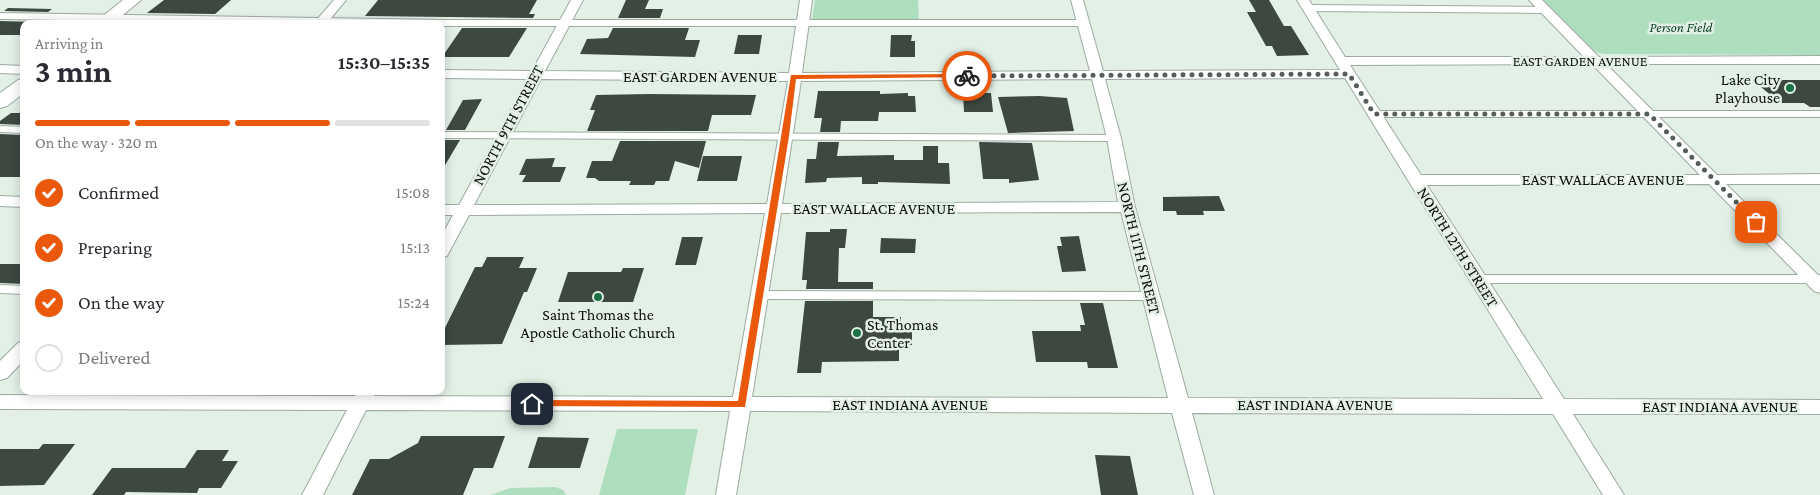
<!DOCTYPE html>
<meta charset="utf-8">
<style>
body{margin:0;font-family:"Crimson Pro",serif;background:#f7f7f7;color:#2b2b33;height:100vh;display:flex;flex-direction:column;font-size:19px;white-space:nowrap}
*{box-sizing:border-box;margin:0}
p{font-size:16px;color:#7c7c81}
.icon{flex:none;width:28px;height:28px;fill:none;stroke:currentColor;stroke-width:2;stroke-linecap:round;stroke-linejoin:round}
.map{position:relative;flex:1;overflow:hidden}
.side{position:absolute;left:20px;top:20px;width:425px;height:375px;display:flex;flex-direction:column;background:#fff;border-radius:10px;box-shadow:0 2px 12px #0003}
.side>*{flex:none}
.pin{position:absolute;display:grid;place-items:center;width:42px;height:42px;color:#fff;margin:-21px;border-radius:10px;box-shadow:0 2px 8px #0006}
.courier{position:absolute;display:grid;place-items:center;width:50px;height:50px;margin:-25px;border:4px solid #ea580c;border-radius:50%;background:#fff;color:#222;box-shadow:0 1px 6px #0007}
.headline em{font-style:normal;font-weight:700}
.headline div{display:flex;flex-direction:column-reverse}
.headline{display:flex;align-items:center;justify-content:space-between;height:85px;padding:0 15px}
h1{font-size:32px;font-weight:700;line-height:38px}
.bar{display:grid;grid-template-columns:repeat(4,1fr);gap:8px 5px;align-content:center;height:60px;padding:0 15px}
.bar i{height:6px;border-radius:4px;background:#e1e1e2}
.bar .on{background:#ea580c}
.bar p{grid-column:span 4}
ol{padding:0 15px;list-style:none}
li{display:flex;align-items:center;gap:15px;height:55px}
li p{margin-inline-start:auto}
li .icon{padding:5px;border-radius:50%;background:#ea580c;color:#fff;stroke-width:4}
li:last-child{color:#7c7c81}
li i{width:28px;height:28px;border:2px solid #e1e1e2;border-radius:50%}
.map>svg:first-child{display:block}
</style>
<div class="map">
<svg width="1820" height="495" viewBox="0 0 1820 495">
<rect width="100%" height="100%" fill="#e2f0e6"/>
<!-- green -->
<path fill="#addebe" d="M815,0H918L919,21L812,20Z
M1542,0H1820V55L1603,54L1593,51Z
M617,429H698L685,495H599Z
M555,487L563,490L566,495H490L511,488Z"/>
<!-- building -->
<path fill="#3d4841" d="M164,0H231L215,14L147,13Z
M378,0H537L529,14H535L533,18L365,16Z
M626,0H649L645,9H663L660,18H618Z
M1249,0H1269L1284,26H1291L1309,55L1277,56L1272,46H1266L1247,12H1256Z
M8,8L52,9L48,12L4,11Z
M0,21L35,22L24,24V35H0Z
M462,28H527L509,57H442Z
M613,28H689L685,40H700L695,57L580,54L587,39L608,38Z
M738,35H762L759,54H734Z
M891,35H912L911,41H915V57H890Z
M1760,80H1820V107H1810L1804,103H1780L1755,82H1762Z
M818,91H880V94L908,93V96H915L916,112H879L878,121H841L840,132H820L822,118H814Z
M963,93H991L993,112H964Z
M596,95L649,94L756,95L751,115H712L708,131H587L595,110H590Z
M1039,96L1067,98L1074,131L1008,133L998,97Z
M482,99L465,130H446L463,100Z
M11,113H24V125L0,124V121Z
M0,134L24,135V177H0Z
M441,140H460L441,172Z
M620,141H706L699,168L675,161L669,181H656L654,185H629L631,181H599L595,178H586L592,161H612Z
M818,142H839L837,156L894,155V160H923V146H938V163H949L950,184L878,182V184H862V177L827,178L826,182L805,183L807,159H816Z
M979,142L1032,143L1039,180L1009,183V179H983Z
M703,156H742L737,181H697Z
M555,158L552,167H566L560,182H522L526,175H519L526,159Z
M1219,196L1225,211H1203L1204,215H1177L1176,211H1163V197Z
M830,229H847L845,248H839L838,282H873V289H806L807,280H802L806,232H830Z
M1079,236L1086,271L1062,272L1057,246H1062L1060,237Z
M682,237H703L696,265H675Z
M881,238L916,239L915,253H880Z
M487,257H524L519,268H537L527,292H524L502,344L441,345V336L475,267H482Z
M0,264H24V284L0,283Z
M623,268H644L633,302H558L568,272H621Z
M805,301H873V317H901V322H912V345H899V361L822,362L821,373H797Z
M1080,303H1103L1118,368H1088L1087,362H1036L1032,331H1081L1080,325H1085Z
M421,436H505L493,468H474L463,495H352L370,459H389L418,443Z
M538,437L589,438L580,468H528Z
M43,444H75L44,485L0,486V449H39Z
M197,450H229L222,461H238L221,488H199L197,493L126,492L124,495H92L112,468H185Z
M1095,455L1130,456L1138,495H1101Z"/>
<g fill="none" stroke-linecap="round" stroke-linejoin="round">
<defs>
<path id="lane-far1" d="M1308,8L1546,10
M0,16L447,23H1083
M1374,114H1820
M0,129L24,130
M441,135L1114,138"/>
<path id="lane" d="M1478,279H1820
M0,289L24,290
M760,295L1151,296"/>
<path id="street" d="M334,0H346L326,24H313Z
M571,0H583L545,71L789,73L800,0H812L802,73L1090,71L1071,0H1083L1103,71L1340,70L1297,0H1309L1345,57H1584L1529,0H1542L1599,57L1820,56V64H1606L1717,175L1820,174V184H1726L1820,277V293L1814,291L1709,184L1427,185L1564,399L1820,400V414H1573L1624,495H1603L1553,414L1192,413L1214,495H1194L1172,413L750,411L736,495H716L730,411L366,410L323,495H302L347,410L0,409V395L355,396L357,391H376L374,396L733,397L765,213L469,215L447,256L441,257V237L453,215H441V205H459L528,79L441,78V70L532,71ZM1592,64L1700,175H1421L1350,65ZM1345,78L1543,399L1188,398L1135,207L1121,138L1105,79ZM541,79L788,81L767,204L474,205ZM1092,79L1107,138L1118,202L782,204L801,81ZM1121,212L1168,398L752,397L781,213Z
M0,65L24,66V74L0,73Z
M0,196L24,197V207L0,206Z
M24,341V360L7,378L0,380V361L18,343Z"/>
<path id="secondary" d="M123,0H141L112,24H93Z
M24,79V93L7,106L0,108V93L18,80Z"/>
</defs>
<!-- lane-far1 casing -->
<use href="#lane-far1" stroke="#9daaa1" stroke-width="8"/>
<!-- lane casing -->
<use href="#lane" stroke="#9daaa1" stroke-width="10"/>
<!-- street casing -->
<use href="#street" stroke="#9daaa1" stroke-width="2"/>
<!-- secondary casing -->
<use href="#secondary" stroke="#9daaa1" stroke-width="2"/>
<!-- lane-far1 -->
<use href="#lane-far1" stroke="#fff" stroke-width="6"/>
<!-- lane -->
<use href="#lane" stroke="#fff" stroke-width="8"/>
<!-- street -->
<use href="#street" fill="#fff" fill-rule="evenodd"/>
<!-- secondary -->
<use href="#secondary" fill="#fff" fill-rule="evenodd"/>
</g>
<!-- route -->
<path fill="#ea580c" d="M967,74L969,77L796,79L789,136L745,407L528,406L527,404L532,400L738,401L791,75Z"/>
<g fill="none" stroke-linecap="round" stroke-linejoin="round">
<!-- done -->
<path stroke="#565e59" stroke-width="5" stroke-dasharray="0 9" d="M967,76L1349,74L1374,114H1649L1756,222"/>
</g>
<!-- markers -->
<g fill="#1b7245" stroke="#e2f0e6" stroke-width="2">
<circle cx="1790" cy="88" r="5"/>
<circle cx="598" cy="297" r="5"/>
<circle cx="857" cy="333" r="5"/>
</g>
<g text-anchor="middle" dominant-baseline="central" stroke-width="5" stroke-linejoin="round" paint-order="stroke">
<!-- far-park labels -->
<g font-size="14" font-style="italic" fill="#0e4428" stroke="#e2f0e6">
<text x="1681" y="27">Person Field</text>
</g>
<!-- far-street labels -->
<g font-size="14" fill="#0b100d" stroke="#e2f0e6">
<text x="1580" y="61">EAST GARDEN AVENUE</text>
</g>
<!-- street labels -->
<g font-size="16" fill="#0b100d" stroke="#e2f0e6">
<text x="700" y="76">EAST GARDEN AVENUE</text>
<text transform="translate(508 125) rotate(-62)">NORTH 9TH STREET</text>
<text x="1603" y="179">EAST WALLACE AVENUE</text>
<text x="874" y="208">EAST WALLACE AVENUE</text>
<text transform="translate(1458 247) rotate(58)">NORTH 12TH STREET</text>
<text transform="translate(1139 248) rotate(76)">NORTH 11TH STREET</text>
<text x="910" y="404">EAST INDIANA AVENUE</text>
<text x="1315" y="404">EAST INDIANA AVENUE</text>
<text x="1720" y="406">EAST INDIANA AVENUE</text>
</g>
<!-- poi labels -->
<g font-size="16" fill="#0b100d" stroke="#e2f0e6" text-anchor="end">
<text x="1780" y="79">Lake City<tspan x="1780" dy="18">Playhouse</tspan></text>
<text x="598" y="314" text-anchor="middle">Saint Thomas the<tspan x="598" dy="18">Apostle Catholic Church</tspan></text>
<text x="867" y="324" text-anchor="start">St. Thomas<tspan x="867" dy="18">Center</tspan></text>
</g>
</g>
</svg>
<div class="pin" style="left:1756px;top:222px;background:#ea580c"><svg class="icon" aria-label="bag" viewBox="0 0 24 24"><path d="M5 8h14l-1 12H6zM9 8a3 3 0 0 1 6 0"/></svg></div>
<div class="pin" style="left:532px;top:404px;background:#1f2937"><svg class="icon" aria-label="home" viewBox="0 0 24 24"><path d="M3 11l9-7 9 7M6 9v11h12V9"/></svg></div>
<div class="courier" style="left:967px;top:76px"><svg class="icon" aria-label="bike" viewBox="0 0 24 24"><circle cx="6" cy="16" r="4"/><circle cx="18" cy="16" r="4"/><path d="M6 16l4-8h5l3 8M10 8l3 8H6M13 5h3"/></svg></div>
<section class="side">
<div class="headline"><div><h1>3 min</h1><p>Arriving in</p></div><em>15:30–15:35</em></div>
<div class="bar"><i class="on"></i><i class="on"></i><i class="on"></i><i></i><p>On the way · 320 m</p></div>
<ol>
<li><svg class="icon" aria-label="check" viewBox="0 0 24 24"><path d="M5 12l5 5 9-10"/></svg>Confirmed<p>15:08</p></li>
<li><svg class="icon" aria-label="check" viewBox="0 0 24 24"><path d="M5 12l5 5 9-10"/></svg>Preparing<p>15:13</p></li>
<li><svg class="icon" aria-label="check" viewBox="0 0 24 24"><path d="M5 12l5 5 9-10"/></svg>On the way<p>15:24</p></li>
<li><i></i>Delivered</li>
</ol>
</section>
</div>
